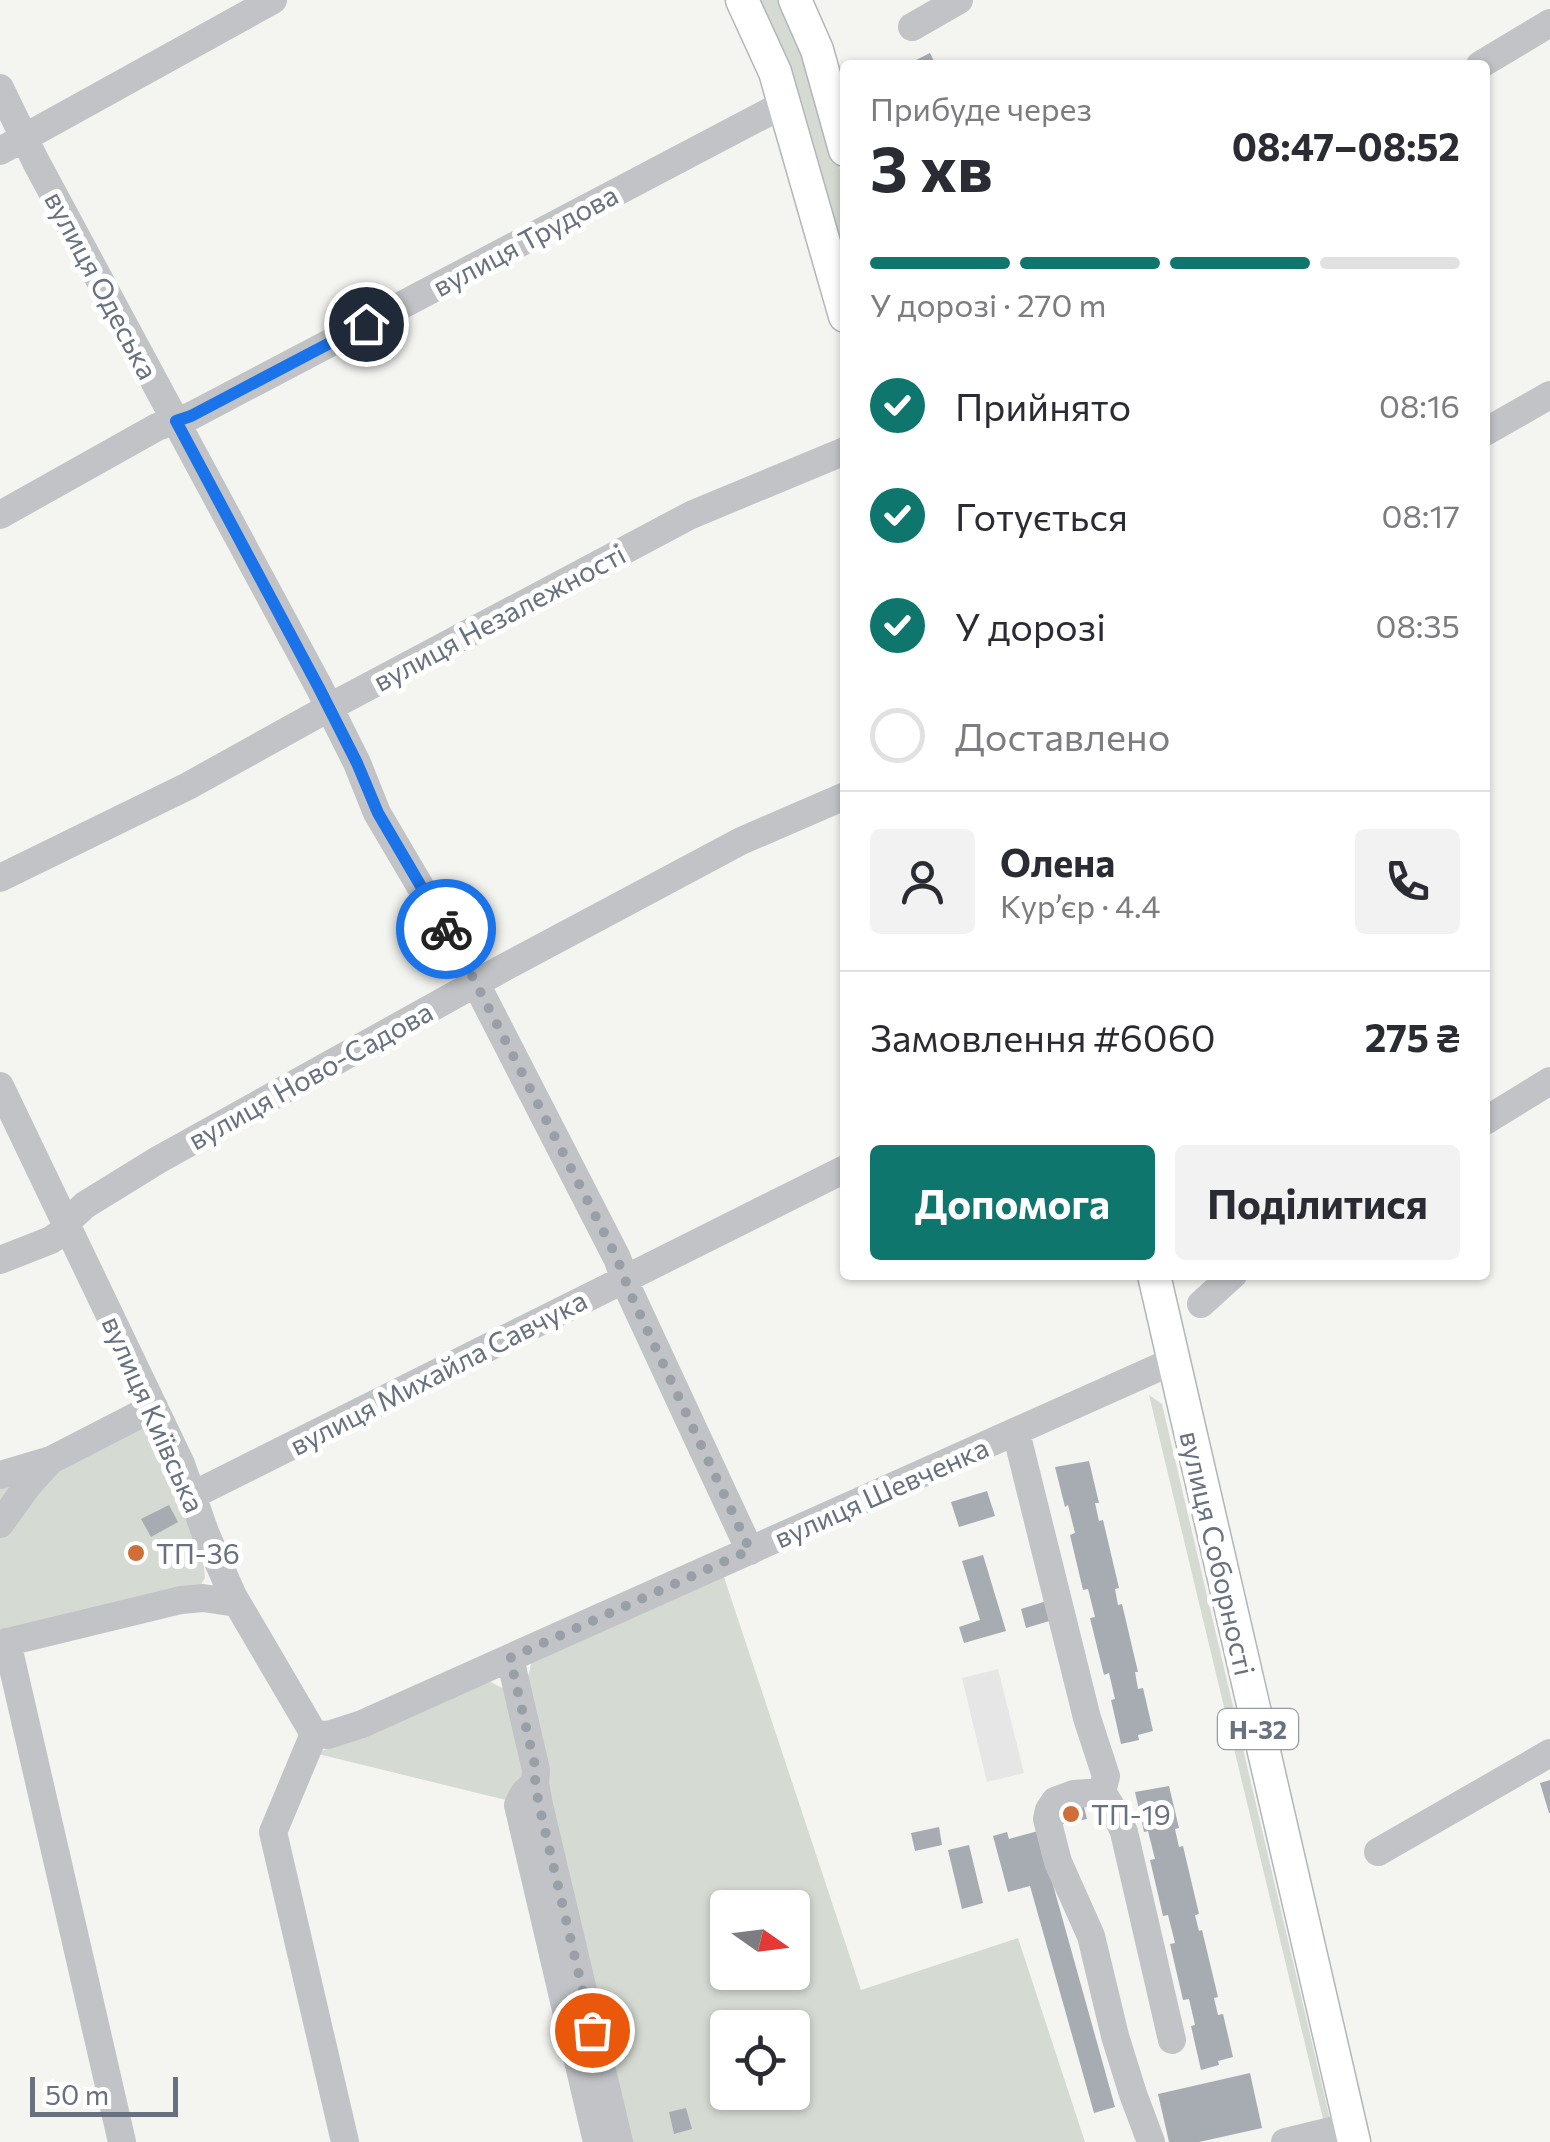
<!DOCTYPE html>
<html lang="uk">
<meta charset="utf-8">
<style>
body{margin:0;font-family:Commissioner,sans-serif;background:#f2f2f3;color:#2b2b33;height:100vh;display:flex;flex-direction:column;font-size:38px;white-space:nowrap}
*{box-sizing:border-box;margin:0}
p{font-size:32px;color:#7c7c81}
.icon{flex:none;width:55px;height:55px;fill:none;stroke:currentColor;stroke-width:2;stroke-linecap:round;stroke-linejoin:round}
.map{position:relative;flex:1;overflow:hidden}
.sheet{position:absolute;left:840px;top:60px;width:650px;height:1220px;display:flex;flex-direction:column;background:#fff;border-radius:10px;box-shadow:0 2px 8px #0004}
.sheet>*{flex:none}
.needle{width:65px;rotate:104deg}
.fabs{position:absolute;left:710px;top:1890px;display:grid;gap:20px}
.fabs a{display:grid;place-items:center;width:100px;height:100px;border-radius:10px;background:#fff;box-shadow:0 2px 8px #0004;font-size:50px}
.scale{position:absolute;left:30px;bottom:25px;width:148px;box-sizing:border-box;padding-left:10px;border:5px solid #67717f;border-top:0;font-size:28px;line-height:35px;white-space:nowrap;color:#67717f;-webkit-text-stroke:8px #fff;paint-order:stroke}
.pin{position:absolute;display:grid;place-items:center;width:85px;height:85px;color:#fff;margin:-42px;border:5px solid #fff;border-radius:50%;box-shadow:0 2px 10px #0007}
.courier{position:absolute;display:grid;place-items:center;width:100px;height:100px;margin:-50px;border:8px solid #1a73e8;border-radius:50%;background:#fff;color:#222;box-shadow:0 2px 12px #0007}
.overview em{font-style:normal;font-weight:700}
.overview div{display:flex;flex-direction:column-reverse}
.overview{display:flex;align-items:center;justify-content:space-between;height:170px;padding:0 30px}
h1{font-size:65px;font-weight:700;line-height:75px}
.bar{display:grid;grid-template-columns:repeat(4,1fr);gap:15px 10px;align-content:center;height:120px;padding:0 30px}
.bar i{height:12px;border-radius:8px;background:#e1e1e2}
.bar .on{background:#0f766e}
.bar p{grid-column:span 4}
.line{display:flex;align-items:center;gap:25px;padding:0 30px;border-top:2px solid #e1e1e2}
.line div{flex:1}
.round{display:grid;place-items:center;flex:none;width:105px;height:105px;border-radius:10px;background:#f2f2f3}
ol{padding:0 30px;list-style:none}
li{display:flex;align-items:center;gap:30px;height:110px}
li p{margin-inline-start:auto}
li .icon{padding:10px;border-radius:50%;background:#0f766e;color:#fff;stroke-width:4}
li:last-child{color:#7c7c81}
li i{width:55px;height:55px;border:5px solid #e1e1e2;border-radius:50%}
.action{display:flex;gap:20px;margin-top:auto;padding:20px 30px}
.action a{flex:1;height:115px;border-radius:10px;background:#0f766e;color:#fff;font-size:40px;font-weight:700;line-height:115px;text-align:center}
.action a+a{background:#f2f2f3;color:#2b2b33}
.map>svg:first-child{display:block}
</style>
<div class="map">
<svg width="1550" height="2142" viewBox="0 0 1550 2142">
<rect width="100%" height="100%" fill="#f4f5f1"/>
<!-- built -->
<path fill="#e5e6e5" d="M998,1669L1024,1773L987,1782L962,1678Z"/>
<!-- green -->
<path fill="#d5dbd3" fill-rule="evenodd" d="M755,0H782L809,58L845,188V278Z
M1149,1395L1162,1404L1330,2119L1324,2123Z
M151,1421L174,1469L204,1567L205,1578L200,1586L0,1636V1479Z
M723,1574L861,1990L1018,1938L1085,2142H628L526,1687L532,1659ZM728,1908H792V1972H728ZM728,2028H792V2092H728Z
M486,1680L509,1691L529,1775L510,1801L314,1753L344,1744Z"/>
<!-- building -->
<path fill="#a7acb3" d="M930,53L936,65H906Z
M1089,1461L1099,1503H1095L1099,1521L1103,1520L1119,1588L1115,1589L1118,1605L1122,1604L1138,1672H1135L1138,1689L1143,1688L1153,1731L1138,1735L1139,1740L1121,1744L1111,1700L1115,1699L1109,1673L1104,1675L1090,1618L1095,1617L1088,1589L1083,1590L1070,1535L1075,1533L1068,1505L1065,1507L1055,1467Z
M987,1491L995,1516L959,1527L951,1502Z
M169,1505L178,1522L151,1537L141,1519Z
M137,1546L144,1554L136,1561L129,1552Z
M983,1555L1006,1631L964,1643L959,1627L980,1620L962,1561Z
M1050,1600L1056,1619L1026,1628L1021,1609Z
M1550,1780V1813H1549L1540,1783Z
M1169,1786L1179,1828L1175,1829L1179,1847L1183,1846L1199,1914L1195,1915L1199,1931L1202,1930L1218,1997L1214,1998L1218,2015L1223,2014L1233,2057L1218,2061L1219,2065L1201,2070L1191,2026L1195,2025L1189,1999L1183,2000L1170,1944L1175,1943L1168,1915L1163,1916L1150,1860L1155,1859L1148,1831L1144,1832L1135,1792Z
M1083,1803L1087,1819L1059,1825L1056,1809Z
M939,1827L942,1845L915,1851L911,1833Z
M1038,1831L1115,2107L1094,2113L1030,1886L1008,1892L993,1836L1007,1832L1009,1839Z
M969,1845L983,1903L962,1909L948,1850Z
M1250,2073L1262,2128L1199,2142H1169L1158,2094Z
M686,2108L692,2129L674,2134L669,2112Z"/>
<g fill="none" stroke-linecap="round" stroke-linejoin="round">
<defs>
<path id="major" d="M742,0L775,72L845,316
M795,0L817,50L845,150
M1154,1275L1354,2142"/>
</defs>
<!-- major casing -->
<use href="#major" stroke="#b2b5b9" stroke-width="35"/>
<!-- minor -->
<path stroke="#c1c3c6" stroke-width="28" d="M912,27L959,0
M1480,65L1550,23
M0,88L36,162L319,687L357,763L377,813L466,964L617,1258L630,1293L750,1551
M0,151L273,0
M1485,432L1550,395
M0,515L157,427L191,416L784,104
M0,878L188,786L343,700L691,515L845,451
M0,1086L181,1464L205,1532L233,1596L314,1734L273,1832L345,2142
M1485,1121L1550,1081
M0,1260L51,1240L62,1232L71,1218L85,1205L158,1160L505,967L741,841L845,796
M1201,1304L1233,1275
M1016,1432L1087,1718L1106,1776L1102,1792L1117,1816L1124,1832L1172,2040
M0,1475L51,1460L154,1407
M193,1495L845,1169
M0,1524L28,1485L50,1461
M7,1642L122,2142
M0,1644L181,1600L203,1598L237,1603
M510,1658L536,1770L535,1783L539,1805L619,2142
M314,1734L328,1735L362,1724L1173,1361
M535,1783L524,1793L518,1805L597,2142
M1102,1792L1074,1794L1055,1801L1049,1810L1047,1819L1058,1862L1091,1936L1115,2036L1133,2094L1151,2142
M1378,1852L1550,1753
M1285,2142L1351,2126"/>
<!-- major -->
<use href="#major" stroke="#fff" stroke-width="32"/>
</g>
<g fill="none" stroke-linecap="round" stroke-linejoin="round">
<!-- done -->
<path stroke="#989fa7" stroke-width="10" stroke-dasharray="0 18" d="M446,929L466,964L617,1258L630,1293L750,1550L510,1658L536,1770L535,1782L539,1805L592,2030"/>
<!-- route -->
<path stroke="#1a73e8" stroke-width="12" d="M366,324L191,416L176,421L319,688L357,763L378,813L446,929"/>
</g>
<!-- markers -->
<g fill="#cf6e37" stroke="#fff" stroke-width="4">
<circle cx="136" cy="1553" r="10"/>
<circle cx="1071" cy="1814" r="10"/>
</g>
<g text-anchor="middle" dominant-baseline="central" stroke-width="10" stroke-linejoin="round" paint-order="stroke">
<!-- shield labels -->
<rect fill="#fff" stroke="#959ca5" stroke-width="2.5" x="1218" y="1709" width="80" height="40" rx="8"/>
<g font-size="25" font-weight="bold" fill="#67717f">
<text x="1258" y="1729">Н-32</text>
</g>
<!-- street labels -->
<g font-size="28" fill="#67717f" stroke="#fff">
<text transform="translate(525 240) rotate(-28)">вулиця Трудова</text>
<text transform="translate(102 285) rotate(62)">вулиця Одеська</text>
<text transform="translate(499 617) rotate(-28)">вулиця Незалежності</text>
<text transform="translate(310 1075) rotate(-29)">вулиця Ново-Садова</text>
<text transform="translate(438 1372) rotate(-27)">вулиця Михайла Савчука</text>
<text transform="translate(154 1414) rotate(66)">вулиця Київська</text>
<text transform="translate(881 1492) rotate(-24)">вулиця Шевченка</text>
<text transform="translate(1218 1553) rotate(77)">вулиця Соборності</text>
</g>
<!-- poi labels -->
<g font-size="28" fill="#67717f" stroke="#fff" text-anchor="start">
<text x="156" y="1553">ТП-36</text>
<text x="1091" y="1814">ТП-19</text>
</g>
</g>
</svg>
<div class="fabs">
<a><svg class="needle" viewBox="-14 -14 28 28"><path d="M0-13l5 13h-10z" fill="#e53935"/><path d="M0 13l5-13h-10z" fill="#7c7c81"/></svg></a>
<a><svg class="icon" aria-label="locate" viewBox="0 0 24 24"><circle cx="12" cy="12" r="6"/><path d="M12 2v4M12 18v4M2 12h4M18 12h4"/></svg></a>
</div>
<div class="scale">50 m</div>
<div class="pin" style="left:592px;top:2030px;background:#ea580c"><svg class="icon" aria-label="bag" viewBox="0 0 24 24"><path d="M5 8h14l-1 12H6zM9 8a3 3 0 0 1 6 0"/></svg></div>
<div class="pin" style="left:366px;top:324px;background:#1f2937"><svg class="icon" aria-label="home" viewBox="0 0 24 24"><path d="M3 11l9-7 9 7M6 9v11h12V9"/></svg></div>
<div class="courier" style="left:446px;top:929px"><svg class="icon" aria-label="bike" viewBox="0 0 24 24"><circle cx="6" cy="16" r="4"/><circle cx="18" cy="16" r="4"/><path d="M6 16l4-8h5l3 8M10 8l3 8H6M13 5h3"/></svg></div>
<section class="sheet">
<div class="overview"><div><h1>3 хв</h1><p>Прибуде через</p></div><em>08:47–08:52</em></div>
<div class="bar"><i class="on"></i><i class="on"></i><i class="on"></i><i></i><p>У дорозі · 270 m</p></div>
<ol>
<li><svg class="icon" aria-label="check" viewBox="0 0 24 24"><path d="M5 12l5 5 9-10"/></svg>Прийнято<p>08:16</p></li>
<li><svg class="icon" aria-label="check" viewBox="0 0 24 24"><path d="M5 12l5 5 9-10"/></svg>Готується<p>08:17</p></li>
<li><svg class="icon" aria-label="check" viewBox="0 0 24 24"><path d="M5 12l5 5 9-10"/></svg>У дорозі<p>08:35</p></li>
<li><i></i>Доставлено</li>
</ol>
<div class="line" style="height:180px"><a class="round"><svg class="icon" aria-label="person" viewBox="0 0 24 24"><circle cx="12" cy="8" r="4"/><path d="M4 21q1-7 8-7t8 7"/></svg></a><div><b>Олена</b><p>Кур’єр · 4.4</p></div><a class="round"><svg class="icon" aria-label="phone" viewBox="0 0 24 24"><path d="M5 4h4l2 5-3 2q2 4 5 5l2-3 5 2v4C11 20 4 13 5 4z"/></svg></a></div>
<div class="line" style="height:130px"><div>Замовлення #6060</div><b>275 ₴</b></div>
<div class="action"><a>Допомога</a><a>Поділитися</a></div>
</section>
</div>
